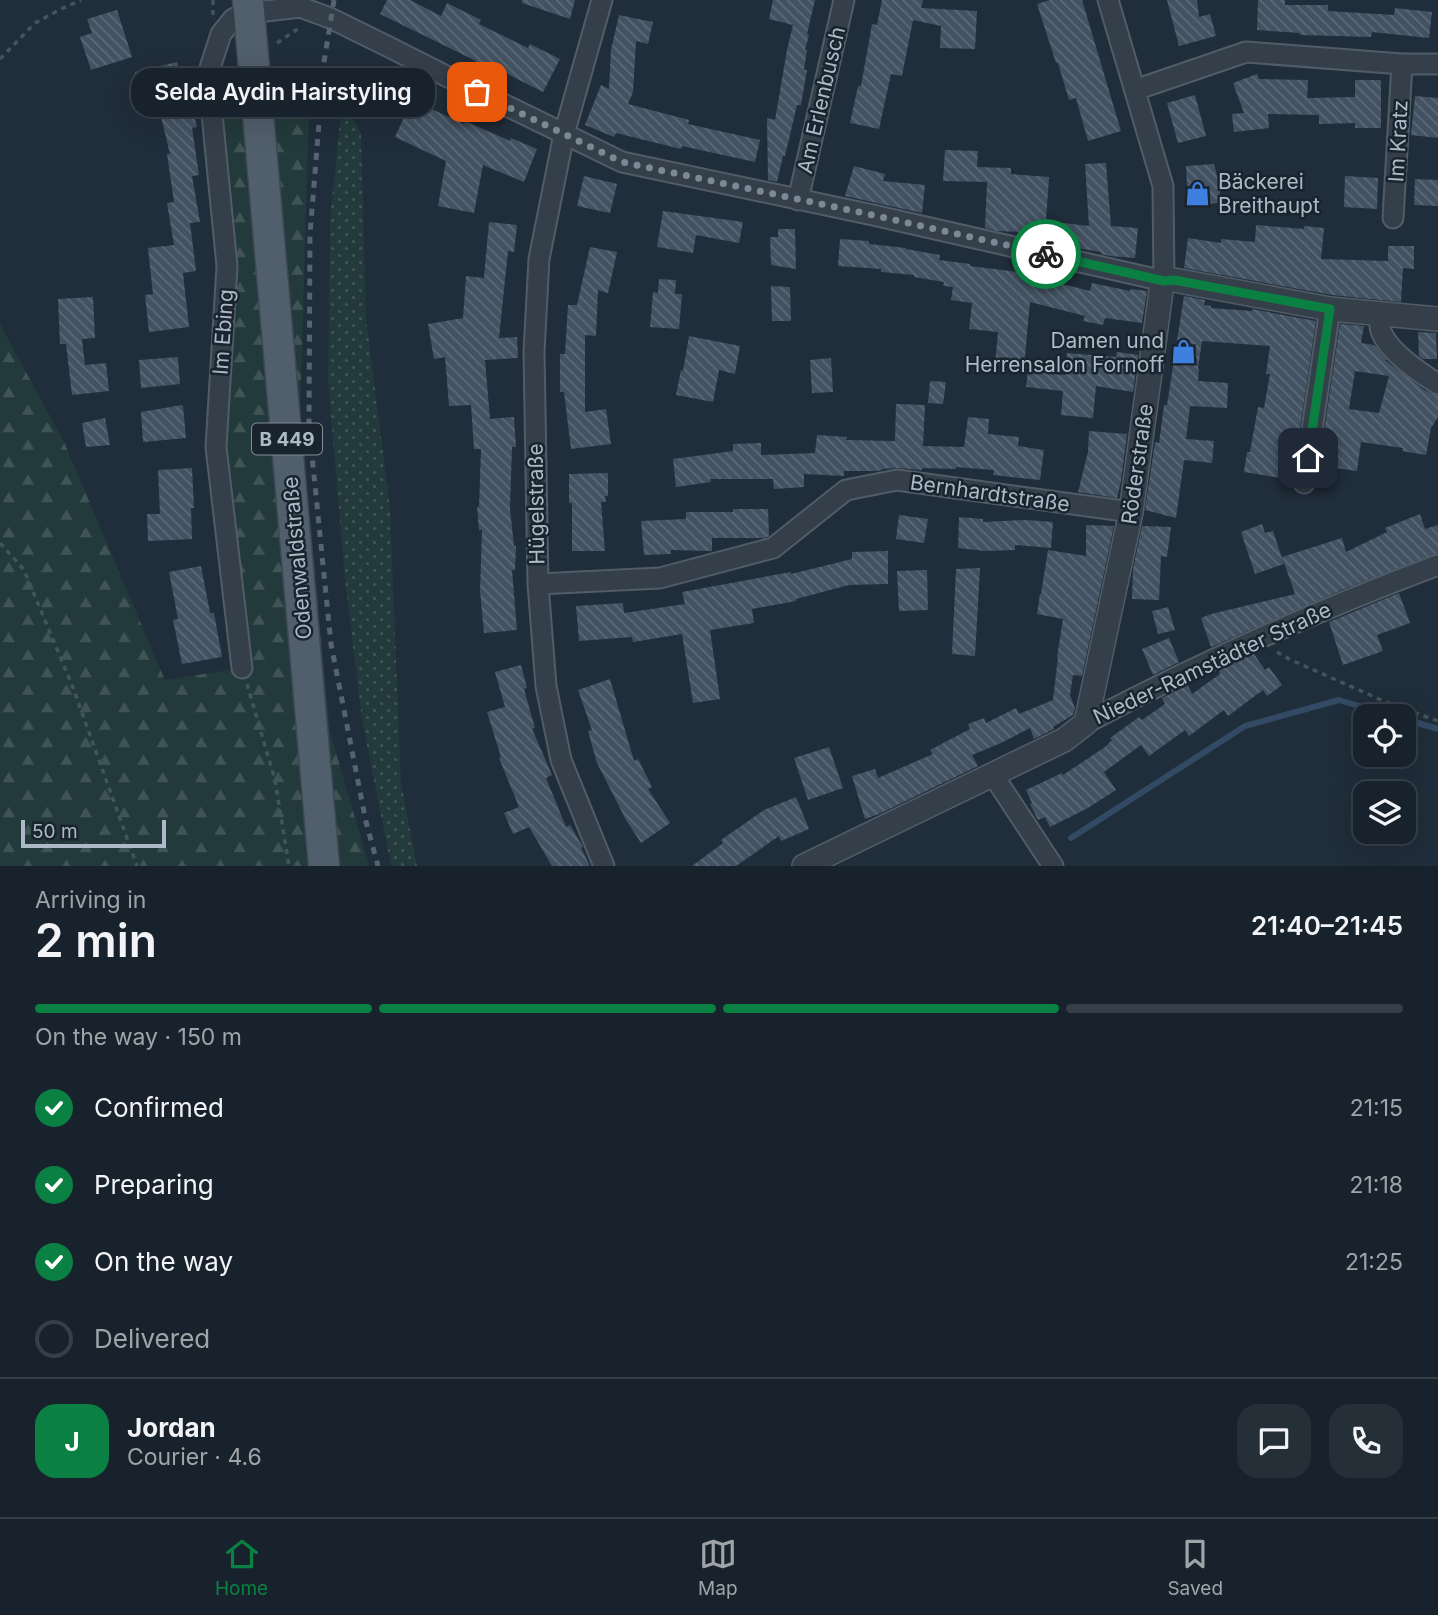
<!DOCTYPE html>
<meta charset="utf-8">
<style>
body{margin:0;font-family:Inter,sans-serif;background:#252f38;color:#f1f3f6;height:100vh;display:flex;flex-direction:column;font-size:26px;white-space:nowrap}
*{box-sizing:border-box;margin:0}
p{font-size:23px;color:#9fa4a9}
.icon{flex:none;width:38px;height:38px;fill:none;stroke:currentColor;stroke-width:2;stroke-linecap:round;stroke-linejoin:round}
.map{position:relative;height:866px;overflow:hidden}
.drawer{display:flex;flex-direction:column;background:#18222c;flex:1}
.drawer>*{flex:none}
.fabs{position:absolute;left:1353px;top:704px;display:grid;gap:14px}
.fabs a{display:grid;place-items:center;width:63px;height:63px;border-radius:14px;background:#18222c;box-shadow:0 7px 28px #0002,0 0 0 2px #363f48;font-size:35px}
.scale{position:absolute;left:21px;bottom:18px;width:145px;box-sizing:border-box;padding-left:7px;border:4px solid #aeb9c7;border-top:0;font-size:19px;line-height:24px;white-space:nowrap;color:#aeb9c7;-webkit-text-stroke:5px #19242f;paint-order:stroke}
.pin{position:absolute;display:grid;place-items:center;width:60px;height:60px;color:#fff;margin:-30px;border-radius:14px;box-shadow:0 4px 10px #0006}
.courier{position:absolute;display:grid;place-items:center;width:70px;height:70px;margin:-35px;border:5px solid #0b8043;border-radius:50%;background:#fff;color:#222;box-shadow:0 2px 9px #0007}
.bubble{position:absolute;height:49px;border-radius:21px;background:#18222c;box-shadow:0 7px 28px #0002,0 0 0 2px #363f48;font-size:23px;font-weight:600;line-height:49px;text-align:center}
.overview em{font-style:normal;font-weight:600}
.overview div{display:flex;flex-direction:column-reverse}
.overview{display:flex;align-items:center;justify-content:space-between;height:119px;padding:0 35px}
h1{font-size:46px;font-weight:600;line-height:52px}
.bar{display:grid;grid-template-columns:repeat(4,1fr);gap:10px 7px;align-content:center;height:84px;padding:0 35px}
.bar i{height:9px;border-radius:5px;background:#363f48}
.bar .on{background:#0b8043}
.bar p{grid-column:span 4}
.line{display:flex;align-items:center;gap:18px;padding:0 35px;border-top:2px solid #363f48}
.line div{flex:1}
.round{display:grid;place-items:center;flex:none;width:74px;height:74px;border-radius:21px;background:#252f38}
ol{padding:0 35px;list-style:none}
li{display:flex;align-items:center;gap:21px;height:77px}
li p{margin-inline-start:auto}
li .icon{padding:7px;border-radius:50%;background:#0b8043;color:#fff;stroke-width:4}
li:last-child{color:#9fa4a9}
li i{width:38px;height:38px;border:4px solid #363f48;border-radius:50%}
.tab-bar{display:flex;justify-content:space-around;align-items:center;height:98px;border-top:2px solid #363f48;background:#18222c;font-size:19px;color:#9fa4a9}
.tab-bar a{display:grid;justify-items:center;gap:4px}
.tab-bar .on{color:#0b8043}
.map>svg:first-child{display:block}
</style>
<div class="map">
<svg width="1438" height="866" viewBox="0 0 1438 866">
<defs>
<pattern id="grass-dots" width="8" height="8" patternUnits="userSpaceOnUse" patternTransform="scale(1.75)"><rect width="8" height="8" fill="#223a3b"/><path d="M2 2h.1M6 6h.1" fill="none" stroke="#405456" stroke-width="1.8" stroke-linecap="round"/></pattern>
<pattern id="forest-firs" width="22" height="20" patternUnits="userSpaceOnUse" patternTransform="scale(1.75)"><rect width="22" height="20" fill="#223a3b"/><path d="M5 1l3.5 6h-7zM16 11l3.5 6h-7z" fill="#405456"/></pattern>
<pattern id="building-back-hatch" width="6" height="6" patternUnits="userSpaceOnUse" patternTransform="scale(1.75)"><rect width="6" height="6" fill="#435262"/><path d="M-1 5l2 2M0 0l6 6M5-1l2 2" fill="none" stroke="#5c6977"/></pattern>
</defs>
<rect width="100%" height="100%" fill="#202d3a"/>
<!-- grass -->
<path fill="url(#grass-dots)" d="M342,103L361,133L366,318L390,507L401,782L417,866H391L362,720L345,581L328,381L330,218Z"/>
<!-- forest -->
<path fill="url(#forest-firs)" d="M208,74L310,76L300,416L330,732L369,866H0V324L64,442L165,680L242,668L216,447L227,266Z"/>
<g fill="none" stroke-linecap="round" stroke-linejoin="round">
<!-- stream -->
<path stroke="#324a63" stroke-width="6" d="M1404,719L1438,729
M1071,838L1245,726L1339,700L1392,716"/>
</g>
<!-- building -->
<path fill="url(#building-back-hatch)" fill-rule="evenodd" d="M387,0H410L441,16L447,3L481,20L479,24L528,48L530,44L560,59L543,92L496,68L494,72L475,64L476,61L380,14Z
M522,0H575L570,19L522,3Z
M773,0H815L807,34L809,35L805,50H807L804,70H807L801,105H797L785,156H783L777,182L768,180L767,118L775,120L787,50L793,25L769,19Z
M882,0H923L921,8L977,11L975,49L940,48L941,26L913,20L902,76L891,74L879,129L850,123L858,86H861L872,24L877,25Z
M1050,0H1082L1121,131L1088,141L1076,98L1069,100L1058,63H1056L1037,4Z
M1167,0H1197L1199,17L1210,14L1216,36L1179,46Z
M1258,0H1285V5H1328V11L1394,15L1395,8L1432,12L1429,38L1372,32L1371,37L1300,35V33L1257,30Z
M117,10L132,57L91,70L80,37L92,33L87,19Z
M619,15L653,22L648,44L636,41L633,92L628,104L689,120L688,124L760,140L755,162L682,146L681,149L616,133L614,137L585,125L601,85L609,89L611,50Z
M177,62L186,100L190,99L197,127L192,128L199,175L192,176L200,222L190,223L196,271L183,273L189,327L149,332L145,295L153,294L148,248L174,245L167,203L174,202L167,154H170L156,97L142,100L135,72Z
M1257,74L1259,79L1308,80L1307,98L1355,97V80H1381V128H1355V123L1319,124V115L1268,114L1269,128L1234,132L1232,114L1244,113L1233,83Z
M1195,95L1206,136L1178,143L1167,103Z
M1415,96L1438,98V138L1411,135Z
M412,100L464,124L465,121L510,141L511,138L537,149L524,182L483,165L474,213L438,206L446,161L395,137Z
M945,150L978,151L977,167L1011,168V174L1049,177L1046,221L1089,226L1085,164L1106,163L1111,226L1138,228L1135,258L1110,256L1101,254V252L1063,246L1064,243L1047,242L1022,236V232L997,231L985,228L987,182L943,181Z
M1214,164L1220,188V203L1188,205L1186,166Z
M854,166L885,174L883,181L925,185L922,213L845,196Z
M584,176L617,184L610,213L577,206Z
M1345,176L1378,178L1377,209L1344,207Z
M1415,179L1438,180V206L1414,205Z
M663,211L743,222L739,243L696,235L693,253L657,247Z
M489,222L517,225L514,252L508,251L499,338L517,337L518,358L485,360L490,419L514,417L516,447H512L510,509L514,546H516L515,570H512L517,630L484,633L480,591L482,530H479L477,507H479L481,449H474L471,405L449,406L445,357L434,359L428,324L463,318L466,276L484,278Z
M1256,225L1304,229V226L1324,228L1321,259L1388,261V246H1414V269L1403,268L1401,302L1332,295L1184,268L1188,238L1221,243V239L1255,242Z
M778,229H795L796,269L771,265L770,237H778Z
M840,239L869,241V244L906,248V249L940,255L939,260L970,264V266L1034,274V277L1090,291L1092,283L1130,291L1131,289L1147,291L1142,323L1105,318L1103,325L1083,321L1085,316L1030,302L1024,367L995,365L998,332L969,329L972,303L951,300L953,287L943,286L944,282L914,277V275L881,272V269L838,266Z
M590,247L617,252L608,293L598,290L596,336L585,335V412L606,409L611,444L571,449L564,392H560V354H565L568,305H577Z
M659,279L676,280L675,294H682L679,329L650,327L653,292L658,293Z
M771,286L790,287L791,321H772Z
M1184,296L1205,300L1204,305L1211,306V308L1252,311V309L1316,321L1295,462L1291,461L1288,479L1244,472L1247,452H1250L1258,407L1264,408L1270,374H1266L1270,346L1202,341L1198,369H1199L1198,381L1228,383L1227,408L1190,406L1186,439L1214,441L1212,463L1184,460L1176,518L1145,510L1155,442L1159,443L1164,405H1167Z
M93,297L95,338L82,339L85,365L106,363L109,391L72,395L66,344H60L58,299Z
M1340,324L1364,326L1361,343L1374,345L1387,360H1385L1424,390L1438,396V417L1431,428L1426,455L1402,451L1403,448L1361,442L1357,471L1319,466ZM1355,371L1389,376L1379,413L1349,409Z
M1418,332L1436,333L1437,359H1423L1419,356Z
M689,336L740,346L735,374L719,370L713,402L676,395L681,370L683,371Z
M1117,352L1138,355L1133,392L1096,386L1093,418L1061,415L1063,391L1026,387L1028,371L1065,375L1067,353L1116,357Z
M178,357L180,384L141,388L139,360Z
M831,358L833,392L812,393L810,360Z
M930,381L946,382L943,404L928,403Z
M896,404L925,405L923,446L964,447L968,417L989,419L988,434L1019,437L1018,446L1044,450L1040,480L993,475L994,470L956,467V469L922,468V470L898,468L882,469V470L877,471H844V476L804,474V487L774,489L773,479H710L711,482L676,487L673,459L733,451V444L761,443V455L815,453L817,435L847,437L846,440L895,441Z
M182,405L183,406L186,438L143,442L141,412Z
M105,418L110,445L86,447L82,423Z
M1089,431L1127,434L1121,481L1117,498L1078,492L1088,452Z
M192,468L194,508H191L192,539L148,541L147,514H160L158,470Z
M608,473V496H605L606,502H601L605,551H572V503H569V474Z
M733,509H768L769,536L765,538H712V551L671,550V554L644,555L641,521L686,519V512H733Z
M1420,514L1425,529L1438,525V553L1344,589L1211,647L1201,618L1211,614L1295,594L1282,557L1342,538L1346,552L1387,532L1385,528Z
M899,515L928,519L924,543L896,539Z
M959,517L983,519V522L1026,520L1053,522L1051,548L1015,545V550L985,551L958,548Z
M1262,524L1265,533L1273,531L1284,564L1255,574L1241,532Z
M1086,525L1114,526L1082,676L1073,675L1070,695L1075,708L1073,715L1053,727L1054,729L1034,739L1030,728L1001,743L972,755L978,766L879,814L865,819L852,776L875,769L878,778L933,754L930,750L970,729L968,724L984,718L986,723L1016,708L1019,714L1053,700L1058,657H1057L1063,619L1037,614L1040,594H1041L1048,550L1086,556Z
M1142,526L1171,527L1167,557L1161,556L1159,600L1132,599L1133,569Z
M888,551V584L849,585L796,599V601L752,609L754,623L710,630L720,699L693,703L682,634L633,642L632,637L579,641L576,606L623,603L624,613L685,604L682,592L791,572V574L852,559V552Z
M201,566L210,613H214L222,657L182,664L173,620L178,619L169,572Z
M980,568L975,656L952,654L956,569Z
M927,570L928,610L899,611L897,571Z
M1399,593L1410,623L1377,635L1383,651L1343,665L1329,622Z
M1168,607L1175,630L1158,634L1152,611Z
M1169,638L1179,662L1153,675L1142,649Z
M1254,654L1265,670L1269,667L1282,685L1267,696L1263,690L1228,716L1224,710L1189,736L1185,730L1149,756L1141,745L1104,772L1116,790L1088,808L1050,827L1045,817L1038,820L1030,804L1032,803L1026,790L1062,773L1063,775L1105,747L1112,740L1110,738L1139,717L1142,720L1165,704L1162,698L1188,685L1192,694L1220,674L1219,670Z
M521,665L527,688L524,689L535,728L532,729L552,775L546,778L566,827L570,825L583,847L581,848L590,866H552L529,827L513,834L504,813L519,807L499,758L501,757L487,712L505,707L495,672Z
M610,679L634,761L638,759L652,787L648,789L670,823L641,843L626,820L597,763L588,731L592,730L578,690Z
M829,747L843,788L808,800L794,758Z
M796,797L809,829L781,841L779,836L736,866H692L723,843L721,840L764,810Z"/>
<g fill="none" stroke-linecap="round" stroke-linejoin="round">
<defs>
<path id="minor" d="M289,0L300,7L330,18L389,47L456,81L622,162L873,215L1164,281L1163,186L1108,0
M602,0L564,134L539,259L534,352L538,584L546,686L561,760L604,866
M1135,90L1246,52L1402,64H1438
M798,200L844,0
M1393,218L1402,64
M1380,314C1380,319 1379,326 1381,331C1388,351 1420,373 1438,384
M1304,483L1330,309
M538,584L660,578L773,548L846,490L897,480L1131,512
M242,668L216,447L227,266L208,74L221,34L233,19L239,16L249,13L300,7
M1086,723C1199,663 1318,610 1438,565
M993,775L1053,866"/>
<path id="tertiary" d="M804,866L1064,740L1086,723L1131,512L1161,291L1164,281L1174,280L1330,309L1438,319"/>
<path id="primary" d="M248,0L324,866"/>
</defs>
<!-- minor casing -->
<use href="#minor" stroke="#515c68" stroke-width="23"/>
<!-- tertiary casing -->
<use href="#tertiary" stroke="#515c68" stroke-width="26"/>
<!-- primary casing -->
<use href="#primary" stroke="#3d4854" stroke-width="33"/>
<!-- path -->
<path stroke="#3f5758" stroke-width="3.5" stroke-dasharray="5 5" stroke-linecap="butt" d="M213,0V15
M277,43L299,28
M0,59L35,23L61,9L81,0
M0,543L24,570L72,685L137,866
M1277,652L1289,659L1388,703L1438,721
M247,684L275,780L289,866"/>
<!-- minor -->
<use href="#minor" stroke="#343f4a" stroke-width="19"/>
<!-- tertiary -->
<use href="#tertiary" stroke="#343f4a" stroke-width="23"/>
<!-- primary -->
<use href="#primary" stroke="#515e6b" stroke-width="30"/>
<!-- rail -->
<path stroke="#556372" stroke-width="5" stroke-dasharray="7 7" stroke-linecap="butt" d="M334,0L324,62L310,234L309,426L331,644L366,822L378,866"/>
</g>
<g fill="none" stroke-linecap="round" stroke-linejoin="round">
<!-- done -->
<path stroke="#7c8896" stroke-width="7" stroke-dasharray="0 12.6" d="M477,92L622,162L873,215L1046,254"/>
<!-- route -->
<path stroke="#0b8043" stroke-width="9" d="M1046,254L1164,281L1174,280L1330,309L1308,458"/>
</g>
<!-- icons -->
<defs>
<symbol id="shop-bare" viewBox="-9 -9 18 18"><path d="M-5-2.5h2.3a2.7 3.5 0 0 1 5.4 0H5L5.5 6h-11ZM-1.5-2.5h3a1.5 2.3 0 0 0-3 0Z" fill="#3f7fe0" stroke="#19242f" stroke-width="2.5" paint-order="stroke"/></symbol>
</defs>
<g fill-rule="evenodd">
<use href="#shop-bare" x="1180" y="176" width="35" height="35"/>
<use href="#shop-bare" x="1166" y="334" width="35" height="35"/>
</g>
<g text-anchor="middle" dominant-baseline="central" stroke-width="5" stroke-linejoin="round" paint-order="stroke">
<!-- shield labels -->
<rect fill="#19242f" stroke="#818c99" stroke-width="2" x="252" y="423.5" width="70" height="31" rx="5"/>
<g font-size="19" font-weight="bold" fill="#aeb9c7">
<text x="287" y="439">B 449</text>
</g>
<!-- street labels -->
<g font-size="21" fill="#aeb9c7" stroke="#19242f">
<text transform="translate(821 100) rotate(-77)">Am Erlenbusch</text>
<text transform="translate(1398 141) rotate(-87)">Im Kratz</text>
<text transform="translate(223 332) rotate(-86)">Im Ebing</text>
<text transform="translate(1137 464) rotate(-82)">Röderstraße</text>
<text transform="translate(990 493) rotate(8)">Bernhardtstraße</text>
<text transform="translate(536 504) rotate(-91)">Hügelstraße</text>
<text transform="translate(297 558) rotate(-95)">Odenwaldstraße</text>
<text transform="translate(1212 663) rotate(-25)">Nieder-Ramstädter Straße</text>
</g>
<!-- poi labels -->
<g font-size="21" fill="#aeb9c7" stroke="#19242f" text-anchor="start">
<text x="1218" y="181">Bäckerei<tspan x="1218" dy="24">Breithaupt</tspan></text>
<text x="1164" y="340" text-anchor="end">Damen und<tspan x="1164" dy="24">Herrensalon Fornoff</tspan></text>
</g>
</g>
</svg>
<div class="fabs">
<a><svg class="icon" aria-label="locate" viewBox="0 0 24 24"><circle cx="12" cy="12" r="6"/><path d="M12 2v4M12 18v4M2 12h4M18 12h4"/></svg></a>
<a><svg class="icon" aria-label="layers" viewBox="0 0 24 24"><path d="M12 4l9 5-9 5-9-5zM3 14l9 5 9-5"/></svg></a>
</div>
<div class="scale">50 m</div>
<div class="pin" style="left:477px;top:92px;background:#ea580c"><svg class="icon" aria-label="bag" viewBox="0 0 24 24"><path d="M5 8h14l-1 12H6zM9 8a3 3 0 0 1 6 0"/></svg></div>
<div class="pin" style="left:1308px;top:458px;background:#1f2937"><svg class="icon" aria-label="home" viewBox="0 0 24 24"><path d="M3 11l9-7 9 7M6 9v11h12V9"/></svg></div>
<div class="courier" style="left:1046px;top:254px"><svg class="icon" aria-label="bike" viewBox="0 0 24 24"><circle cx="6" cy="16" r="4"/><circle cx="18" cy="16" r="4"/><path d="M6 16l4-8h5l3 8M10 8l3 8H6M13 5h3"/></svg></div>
<div class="bubble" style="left:131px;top:68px;width:304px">Selda Aydin Hairstyling</div>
</div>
<section class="drawer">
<div class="overview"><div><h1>2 min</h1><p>Arriving in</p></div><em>21:40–21:45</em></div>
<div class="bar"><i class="on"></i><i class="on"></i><i class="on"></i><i></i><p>On the way · 150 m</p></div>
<ol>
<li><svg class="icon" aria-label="check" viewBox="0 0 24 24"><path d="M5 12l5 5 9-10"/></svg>Confirmed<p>21:15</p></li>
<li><svg class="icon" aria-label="check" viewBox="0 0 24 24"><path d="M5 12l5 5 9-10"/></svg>Preparing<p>21:18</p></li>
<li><svg class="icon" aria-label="check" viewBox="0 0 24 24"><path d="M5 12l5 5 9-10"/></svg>On the way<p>21:25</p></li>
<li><i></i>Delivered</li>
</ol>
<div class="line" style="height:126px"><b class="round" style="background:#0b8043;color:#fff">J</b><div><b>Jordan</b><p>Courier · 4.6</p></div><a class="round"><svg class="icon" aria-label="chat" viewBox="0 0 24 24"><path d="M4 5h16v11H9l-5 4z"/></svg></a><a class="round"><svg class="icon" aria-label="phone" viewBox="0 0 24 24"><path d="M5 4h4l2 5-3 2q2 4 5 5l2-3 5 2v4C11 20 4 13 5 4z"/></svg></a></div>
</section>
<nav class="tab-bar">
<a class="on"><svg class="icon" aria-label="home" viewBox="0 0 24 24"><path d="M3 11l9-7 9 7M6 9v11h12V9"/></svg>Home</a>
<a><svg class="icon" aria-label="map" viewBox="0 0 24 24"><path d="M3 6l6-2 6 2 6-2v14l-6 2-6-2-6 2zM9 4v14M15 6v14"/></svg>Map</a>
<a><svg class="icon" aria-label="saved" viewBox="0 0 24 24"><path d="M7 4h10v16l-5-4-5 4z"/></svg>Saved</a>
</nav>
